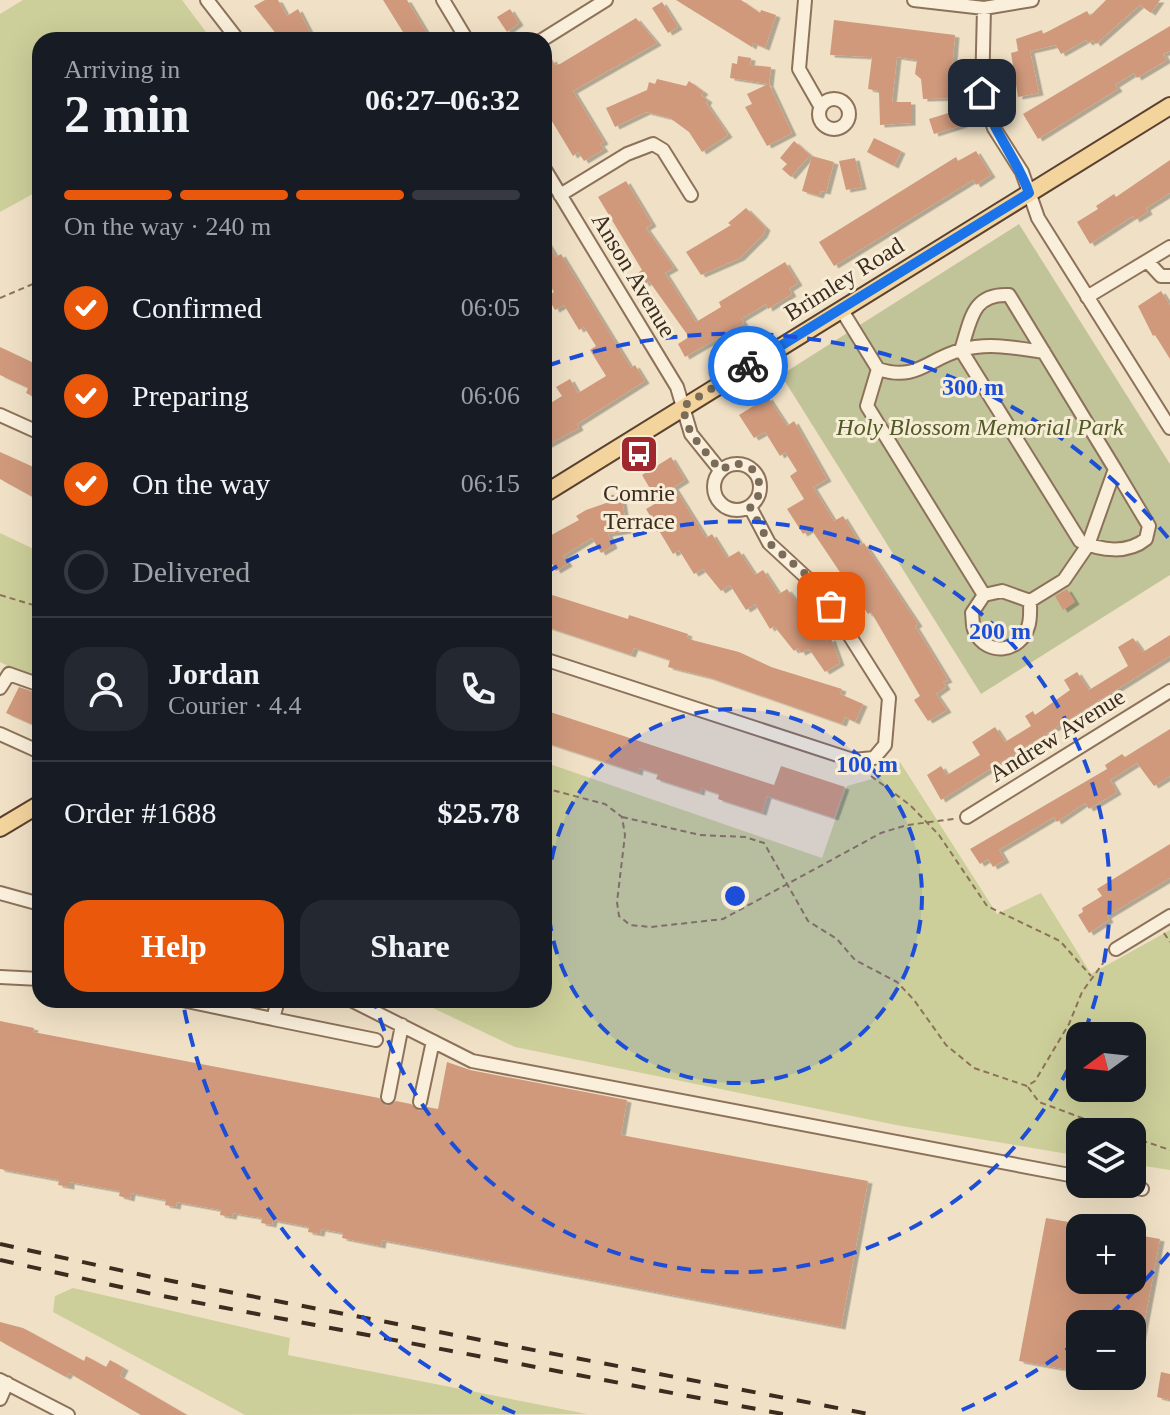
<!DOCTYPE html>
<meta charset="utf-8">
<style>
body{margin:0;font-family:Georgia,serif;background:#242831;color:#f1f3f6;height:100vh;display:flex;flex-direction:column;font-size:30px;white-space:nowrap}
*{box-sizing:border-box;margin:0}
p{font-size:26px;color:#9ea1a6}
.icon{flex:none;width:44px;height:44px;fill:none;stroke:currentColor;stroke-width:2;stroke-linecap:round;stroke-linejoin:round}
.map{position:relative;flex:1;overflow:hidden}
.panel{position:absolute;left:32px;top:32px;width:520px;height:976px;display:flex;flex-direction:column;background:#171b24;border-radius:24px;box-shadow:0 8px 32px #0002}
.panel>*{flex:none}
.needle{width:52px;rotate:255deg}
.fabs{position:absolute;left:1066px;top:1022px;display:grid;gap:16px}
.fabs a{display:grid;place-items:center;width:80px;height:80px;border-radius:16px;background:#171b24;box-shadow:0 8px 32px #0002;font-size:40px}
.pin{position:absolute;display:grid;place-items:center;width:68px;height:68px;color:#fff;margin:-34px;border-radius:16px;box-shadow:0 4px 12px #0006}
.courier{position:absolute;display:grid;place-items:center;width:80px;height:80px;margin:-40px;border:6px solid #1a73e8;border-radius:50%;background:#fff;color:#222;box-shadow:0 2px 10px #0007}
.summary em{font-style:normal;font-weight:700}
.summary div{display:flex;flex-direction:column-reverse}
.summary{display:flex;align-items:center;justify-content:space-between;height:136px;padding:0 32px}
h1{font-size:52px;font-weight:700;line-height:60px}
.bar{display:grid;grid-template-columns:repeat(4,1fr);gap:12px 8px;align-content:center;height:96px;padding:0 32px}
.bar i{height:10px;border-radius:6px;background:#363941}
.bar .current{background:#ea580c}
.bar p{grid-column:span 4}
.line{display:flex;align-items:center;gap:20px;padding:0 32px;border-top:2px solid #363941}
.line div{flex:1}
.round{display:grid;place-items:center;flex:none;width:84px;height:84px;border-radius:24px;background:#242831}
ol{padding:0 32px;list-style:none}
li{display:flex;align-items:center;gap:24px;height:88px}
li p{margin-inline-start:auto}
li .icon{padding:8px;border-radius:50%;background:#ea580c;color:#fff;stroke-width:4}
li:last-child{color:#9ea1a6}
li i{width:44px;height:44px;border:4px solid #363941;border-radius:50%}
.action{display:flex;gap:16px;margin-top:auto;padding:16px 32px}
.action a{flex:1;height:92px;border-radius:24px;background:#ea580c;color:#fff;font-size:32px;font-weight:700;line-height:92px;text-align:center}
.action a+a{background:#242831;color:#f1f3f6}
.map>svg:first-child{display:block}
</style>
<div class="map">
<svg width="1170" height="1415" viewBox="0 0 1170 1415">
<defs>
<filter id="shadow"><feDropShadow dx="4.5" dy="2.5" stdDeviation="0" flood-color="#0004"/></filter>
</defs>
<rect width="100%" height="100%" fill="#f0e1c6"/>
<!-- green -->
<path fill="#cccf99" fill-rule="evenodd" d="M23,0H182L212,40H40V190L0,212V14Z
M0,533L40,552V682L0,662Z
M544,762L822,858L847,786L879,777L900,762L997,914L1041,893L1091,974L1170,930V1170L1132,1164V1132H1080V1156L896,1125L515,1047L416,1000H544ZM1132,1036V1088H1080V1036Z
M73,1288L290,1338L288,1355L587,1414L245,1415L53,1312L55,1296Z"/>
<!-- cemetery -->
<path fill="#c1c498" d="M1019,224L1170,464V575L981,694L781,375Z"/>
<!-- building -->
<path fill="#d0997b" filter="url(#shadow)" d="M265,0H278L287,16L298,9L314,40H281L254,6Z
M383,0H407L431,40H408Z
M676,0H741L760,13L761,10L776,15L765,48L753,43L752,47Z
M1106,0H1160L1151,13L1140,5L1096,44L1093,40L1088,43L1086,40L1061,54L1056,45L1030,51L1039,93L1018,97L1011,53L1018,51L1016,39L1042,30L1043,34L1087,11L1090,16Z
M662,2L678,27L668,33L652,8Z
M510,9L519,23L507,32L497,17Z
M636,18L657,43L573,91L604,142L600,144L604,149L584,161L578,152L573,156L544,108V64L552,59L555,65L560,64Z
M834,20L955,35L951,82L953,98L923,99L921,79L915,74L917,60L897,57L892,102H911V123L880,125L879,91L868,89L872,57L830,55Z
M1170,26V51L1163,54L1167,60L1137,78L1134,73L1115,85L1118,89L1038,139L1023,114Z
M738,56L751,58L750,65L771,67L769,84L792,133L767,146L745,107L752,104L747,94L768,84L730,78L732,63L737,64Z
M657,79L686,86L689,81L704,92L701,95L708,100L706,103L728,135L702,152L689,132L670,118L646,112L615,127L606,108L647,90L649,82L655,84Z
M958,110L963,125L934,134L929,119Z
M874,138L901,151L894,166L867,152Z
M794,141L810,155L791,177L782,169L787,164L780,158Z
M976,151L991,175L976,185L973,180L834,266L819,242L956,157L958,161Z
M812,156L834,162L826,192L821,191L819,196L802,191Z
M855,158L862,187L846,190L839,161Z
M1170,160V193L1146,208L1148,212L1135,220L1133,216L1090,244L1077,222L1098,209L1096,206L1114,194L1116,197Z
M626,181L652,224L646,228L674,268L665,273L696,322L721,307L719,302L785,262L798,283L789,289L792,294L768,309L766,304L741,319L744,323L685,357L678,344L689,337L649,281L645,284L638,273L642,270L598,197Z
M746,208L766,228L763,235L740,258L701,275L686,252L731,225L728,223Z
M544,237L556,257L561,254L631,368L635,365L645,381L577,424L579,428L544,447V407L562,396L556,387L570,379L578,393L606,376L590,350L596,346L584,327L579,330L564,305L555,310L547,296L554,292L544,276Z
M1161,291L1170,305V359L1155,335L1153,336L1138,306Z
M0,347L40,366V389L36,398L26,393L28,388L0,375Z
M768,397L787,426L794,421L827,479L813,487L834,521L843,516L861,545L864,543L918,624L915,626L948,680L943,682L946,687L936,694L947,710L928,721L914,700L920,696L871,612L868,614L811,529L803,534L787,509L804,499L790,476L797,471L785,452L780,456L765,432L754,438L739,415Z
M0,452L40,470V501L0,479Z
M671,457L685,480L674,487L706,538L712,534L727,558L739,551L755,575L763,570L779,594L787,589L826,641L831,638L840,663L825,672L809,649L801,653L798,648L794,651L774,626L770,629L755,604L746,610L730,585L721,591L703,569L694,574L679,550L673,554L646,509L658,502L642,475Z
M621,494L627,531L608,534L613,546L601,553L592,538L563,556L568,564L556,571L550,560L544,564V539L579,520L576,516L586,510L612,501L611,495Z
M1067,589L1075,602L1063,610L1055,596Z
M549,594L628,619L629,615L688,634L687,637L692,640L739,652L771,667L842,689L840,694L863,704L855,722L845,717L842,724L708,677L668,667L670,660L634,648L631,655L544,626Z
M1170,635V656L941,800L927,775L941,766L947,775L980,755L972,742L995,727L1005,742L1031,726L1025,716L1033,711L1035,715L1070,690L1064,680L1077,672L1089,690L1128,666L1118,647L1133,638L1143,652Z
M19,687L40,694V728L6,713Z
M544,710L774,785L781,766L845,787L834,818L767,796L762,813L718,799L719,794L701,788L700,793L656,779L658,774L639,768L638,773L544,742Z
M1170,729V776L1154,786L1137,763L1110,780L1117,792L1089,809L1085,803L1057,822L1054,817L999,850L1005,860L993,867L988,859L980,864L970,849L1107,769L1105,765L1122,754L1125,757Z
M1170,844V878L1107,916L1109,920L1089,933L1078,915L1083,912L1082,908L1102,896L1097,889Z
M0,1021L34,1028L33,1032L379,1098L386,1106L396,1101L411,1104L419,1111L427,1107L438,1109L447,1062L470,1070L627,1100L621,1135L868,1181L841,1327L382,1240L381,1246L342,1238L343,1233L321,1229L320,1234L308,1232L309,1227L273,1220L272,1225L261,1223L262,1218L233,1213L232,1217L220,1215L221,1210L177,1202L176,1207L165,1205L166,1200L131,1193L130,1199L119,1196L120,1191L70,1182V1187L58,1185L59,1180L0,1169Z
M1046,1218L1080,1224V1280H1132V1234L1160,1239L1137,1361L1132,1360V1324H1080V1372L1019,1361Z
M0,1322L23,1328L84,1361L86,1356L106,1367L110,1360L124,1368L120,1376L187,1415H141L69,1373L66,1377L0,1341Z
M1161,1372L1170,1374V1400L1157,1397Z"/>
<g fill="none" stroke-linecap="round" stroke-linejoin="round">
<defs>
<path id="minor" d="M207,0L238,40
M443,0L467,40
M805,0L799,69L819,104
M914,0L984,8L1032,0
M984,8L982,93L994,128L1022,172L1038,218L1170,428
M542,40L606,0
M819 114a15 15 0 1 1 30 0a15 15 0 1 1-30 0Z
M544,168L677,387L691,434L720,470
M560,195L627,154L653,144L663,150L691,195
M1147,261L1161,276H1170
M1087,297L1170,247
M841,309L878,369L867,406L984,595L972,613C973,619 972,627 975,632C987,657 1021,652 1028,627C1031,620 1030,609 1030,601L1064,580L1088,545L1115,469L1009,295C972,293 971,320 961,350L1080,541C1101,551 1128,554 1146,539L1149,526L1115,469
M878,369C917,382 927,359 961,350C989,342 1016,348 1044,352
M0,415L40,433
M714 487a23 23 0 1 1 46 0a23 23 0 1 1-46 0Z
M984,595L1002,591L1030,601
M544,659L853,760L874,758L885,745L889,698L822,592L769,543L750,507
M0,688L9,674L40,685
M0,734L40,752
M967,817L1170,691
M0,893L40,904
M1116,949L1170,916
M0,977L40,979
M182,1000L273,1019
M278,1000L273,1019L376,1040
M351,1000L472,1061L1080,1177
M388,1097L402,1025
M420,1102L433,1041
M1115,1184L1142,1189
M0,1380L68,1415
M0,1399L7,1383"/>
<path id="major" d="M544,494L1170,106
M0,828L40,804"/>
</defs>
<!-- minor casing -->
<use href="#minor" stroke="#8d725b" stroke-width="16"/>
<!-- major casing -->
<use href="#major" stroke="#5b412f" stroke-width="20"/>
<!-- path -->
<path stroke="#8d725b" stroke-width="2" stroke-dasharray="6 4" stroke-linecap="butt" d="M0,298L40,281
M0,595L40,607
M871,776L910,805L939,835L987,906L1060,941L1091,976
M544,788L605,804L622,817L625,835L617,902L619,916L630,925L651,927L723,919L881,833L907,825L954,819
M622,817L700,835L745,837L764,843L808,921L837,939L855,960L897,982L914,1000L946,1045L974,1068L1027,1086L1035,1081L1069,1024L1082,992L1106,959
M1164,933L1170,942
M1028,1087L1039,1102L1120,1132
M1132,1137L1170,1150"/>
<!-- minor -->
<use href="#minor" stroke="#faefda" stroke-width="12"/>
<!-- major -->
<use href="#major" stroke="#f4d49d" stroke-width="16"/>
<!-- rail -->
<path stroke="#3c2c1f" stroke-width="4" stroke-dasharray="14 14" stroke-linecap="butt" d="M0,1244L156,1278L874,1415
M0,1260L152,1294L788,1415"/>
</g>
<g fill="none" stroke-linecap="round" stroke-linejoin="round">
<!-- done -->
<path stroke="#7b6b59" stroke-width="8" stroke-dasharray="0 14.4" d="M748,366L682,407L691,434L720,470L736,463L752,469C763,483 762,496 750,507L769,543L809,577L831,606"/>
<!-- route -->
<path stroke="#1a73e8" stroke-width="10" d="M748,366L1029,193C1017,158 991,130 982,93"/>
</g>
<!-- distance rings -->
<circle cx="735" cy="896" r="187" fill="#1d4ed8" fill-opacity=".12"/>
<g fill="none" stroke="#1d4ed8" stroke-width="4" stroke-dasharray="14 10">
<circle cx="735" cy="896" r="187"/>
<path d="M1079 1046A375 375 0 0 1 375 1003M545 573A375 375 0 0 1 1084 1033"/>
<path d="M1169 1253A562 562 0 0 1 1100 1323M1077 1342A562 562 0 0 1 955 1413M515 1413A562 562 0 0 1 183 1003M547 366A562 562 0 0 1 1169 539"/>
</g>
<!-- icons -->
<defs>
<symbol id="bus-square" viewBox="-11 -11 22 22"><rect x="-9" y="-9" width="18" height="18" rx="4" fill="#9f282f" stroke="#f7ecd6"/><path d="M-5-6H5V4H4V6H2V4H-2V6H-4V4H-5ZM-3.5-4V0h7V-4ZM-3.5 1.2v1.5H-2V1.2ZM2 1.2v1.5H3.5V1.2Z" fill="#fff"/></symbol>
</defs>
<g fill-rule="evenodd">
<use href="#bus-square" x="617" y="432" width="44" height="44"/>
</g>
<g text-anchor="middle" dominant-baseline="central" stroke-width="6" stroke-linejoin="round" paint-order="stroke">
<!-- street labels -->
<g font-size="24" fill="#3c2c1f" stroke="#f7ecd6">
<text transform="translate(634 275) rotate(59)">Anson Avenue</text>
<text transform="translate(844 279) rotate(-32)">Brimley Road</text>
<text transform="translate(1057 735) rotate(-32)">Andrew Avenue</text>
</g>
<!-- park labels -->
<g font-size="24" font-style="italic" fill="#505a25" stroke="#f7ecd6">
<text x="980" y="427">Holy Blossom Memorial Park</text>
</g>
<!-- poi labels -->
<g font-size="24" fill="#3c2c1f" stroke="#f7ecd6">
<text x="639" y="493">Comrie<tspan x="639" dy="28">Terrace</tspan></text>
</g>
</g>
<circle cx="735" cy="896" r="12" fill="#1d4ed8" stroke="#f7ecd6" stroke-width="4"/>
<g font-size="24" text-anchor="middle" font-weight="bold" fill="#1d4ed8" stroke="#f7ecd6" stroke-width="6" stroke-linejoin="round" paint-order="stroke">
<text x="973" y="395">300 m</text>
<text x="1000" y="639">200 m</text>
<text x="867" y="772">100 m</text>
</g>
</svg>
<div class="fabs">
<a><svg class="needle" viewBox="-14 -14 28 28"><path d="M0-13l5 13h-10z" fill="#e53935"/><path d="M0 13l5-13h-10z" fill="#9ea1a6"/></svg></a>
<a><svg class="icon" aria-label="layers" viewBox="0 0 24 24"><path d="M12 4l9 5-9 5-9-5zM3 14l9 5 9-5"/></svg></a>
<a>+</a>
<a>−</a>
</div>
<div class="pin" style="left:831px;top:606px;background:#ea580c"><svg class="icon" aria-label="bag" viewBox="0 0 24 24"><path d="M5 8h14l-1 12H6zM9 8a3 3 0 0 1 6 0"/></svg></div>
<div class="pin" style="left:982px;top:93px;background:#1f2937"><svg class="icon" aria-label="home" viewBox="0 0 24 24"><path d="M3 11l9-7 9 7M6 9v11h12V9"/></svg></div>
<div class="courier" style="left:748px;top:366px"><svg class="icon" aria-label="bike" viewBox="0 0 24 24"><circle cx="6" cy="16" r="4"/><circle cx="18" cy="16" r="4"/><path d="M6 16l4-8h5l3 8M10 8l3 8H6M13 5h3"/></svg></div>
<section class="panel">
<div class="summary"><div><h1>2 min</h1><p>Arriving in</p></div><em>06:27–06:32</em></div>
<div class="bar"><i class="current"></i><i class="current"></i><i class="current"></i><i></i><p>On the way · 240 m</p></div>
<ol>
<li><svg class="icon" aria-label="check" viewBox="0 0 24 24"><path d="M5 12l5 5 9-10"/></svg>Confirmed<p>06:05</p></li>
<li><svg class="icon" aria-label="check" viewBox="0 0 24 24"><path d="M5 12l5 5 9-10"/></svg>Preparing<p>06:06</p></li>
<li><svg class="icon" aria-label="check" viewBox="0 0 24 24"><path d="M5 12l5 5 9-10"/></svg>On the way<p>06:15</p></li>
<li><i></i>Delivered</li>
</ol>
<div class="line" style="height:144px"><a class="round"><svg class="icon" aria-label="person" viewBox="0 0 24 24"><circle cx="12" cy="8" r="4"/><path d="M4 21q1-7 8-7t8 7"/></svg></a><div><b>Jordan</b><p>Courier · 4.4</p></div><a class="round"><svg class="icon" aria-label="phone" viewBox="0 0 24 24"><path d="M5 4h4l2 5-3 2q2 4 5 5l2-3 5 2v4C11 20 4 13 5 4z"/></svg></a></div>
<div class="line" style="height:104px"><div>Order #1688</div><b>$25.78</b></div>
<div class="action"><a>Help</a><a>Share</a></div>
</section>
</div>
